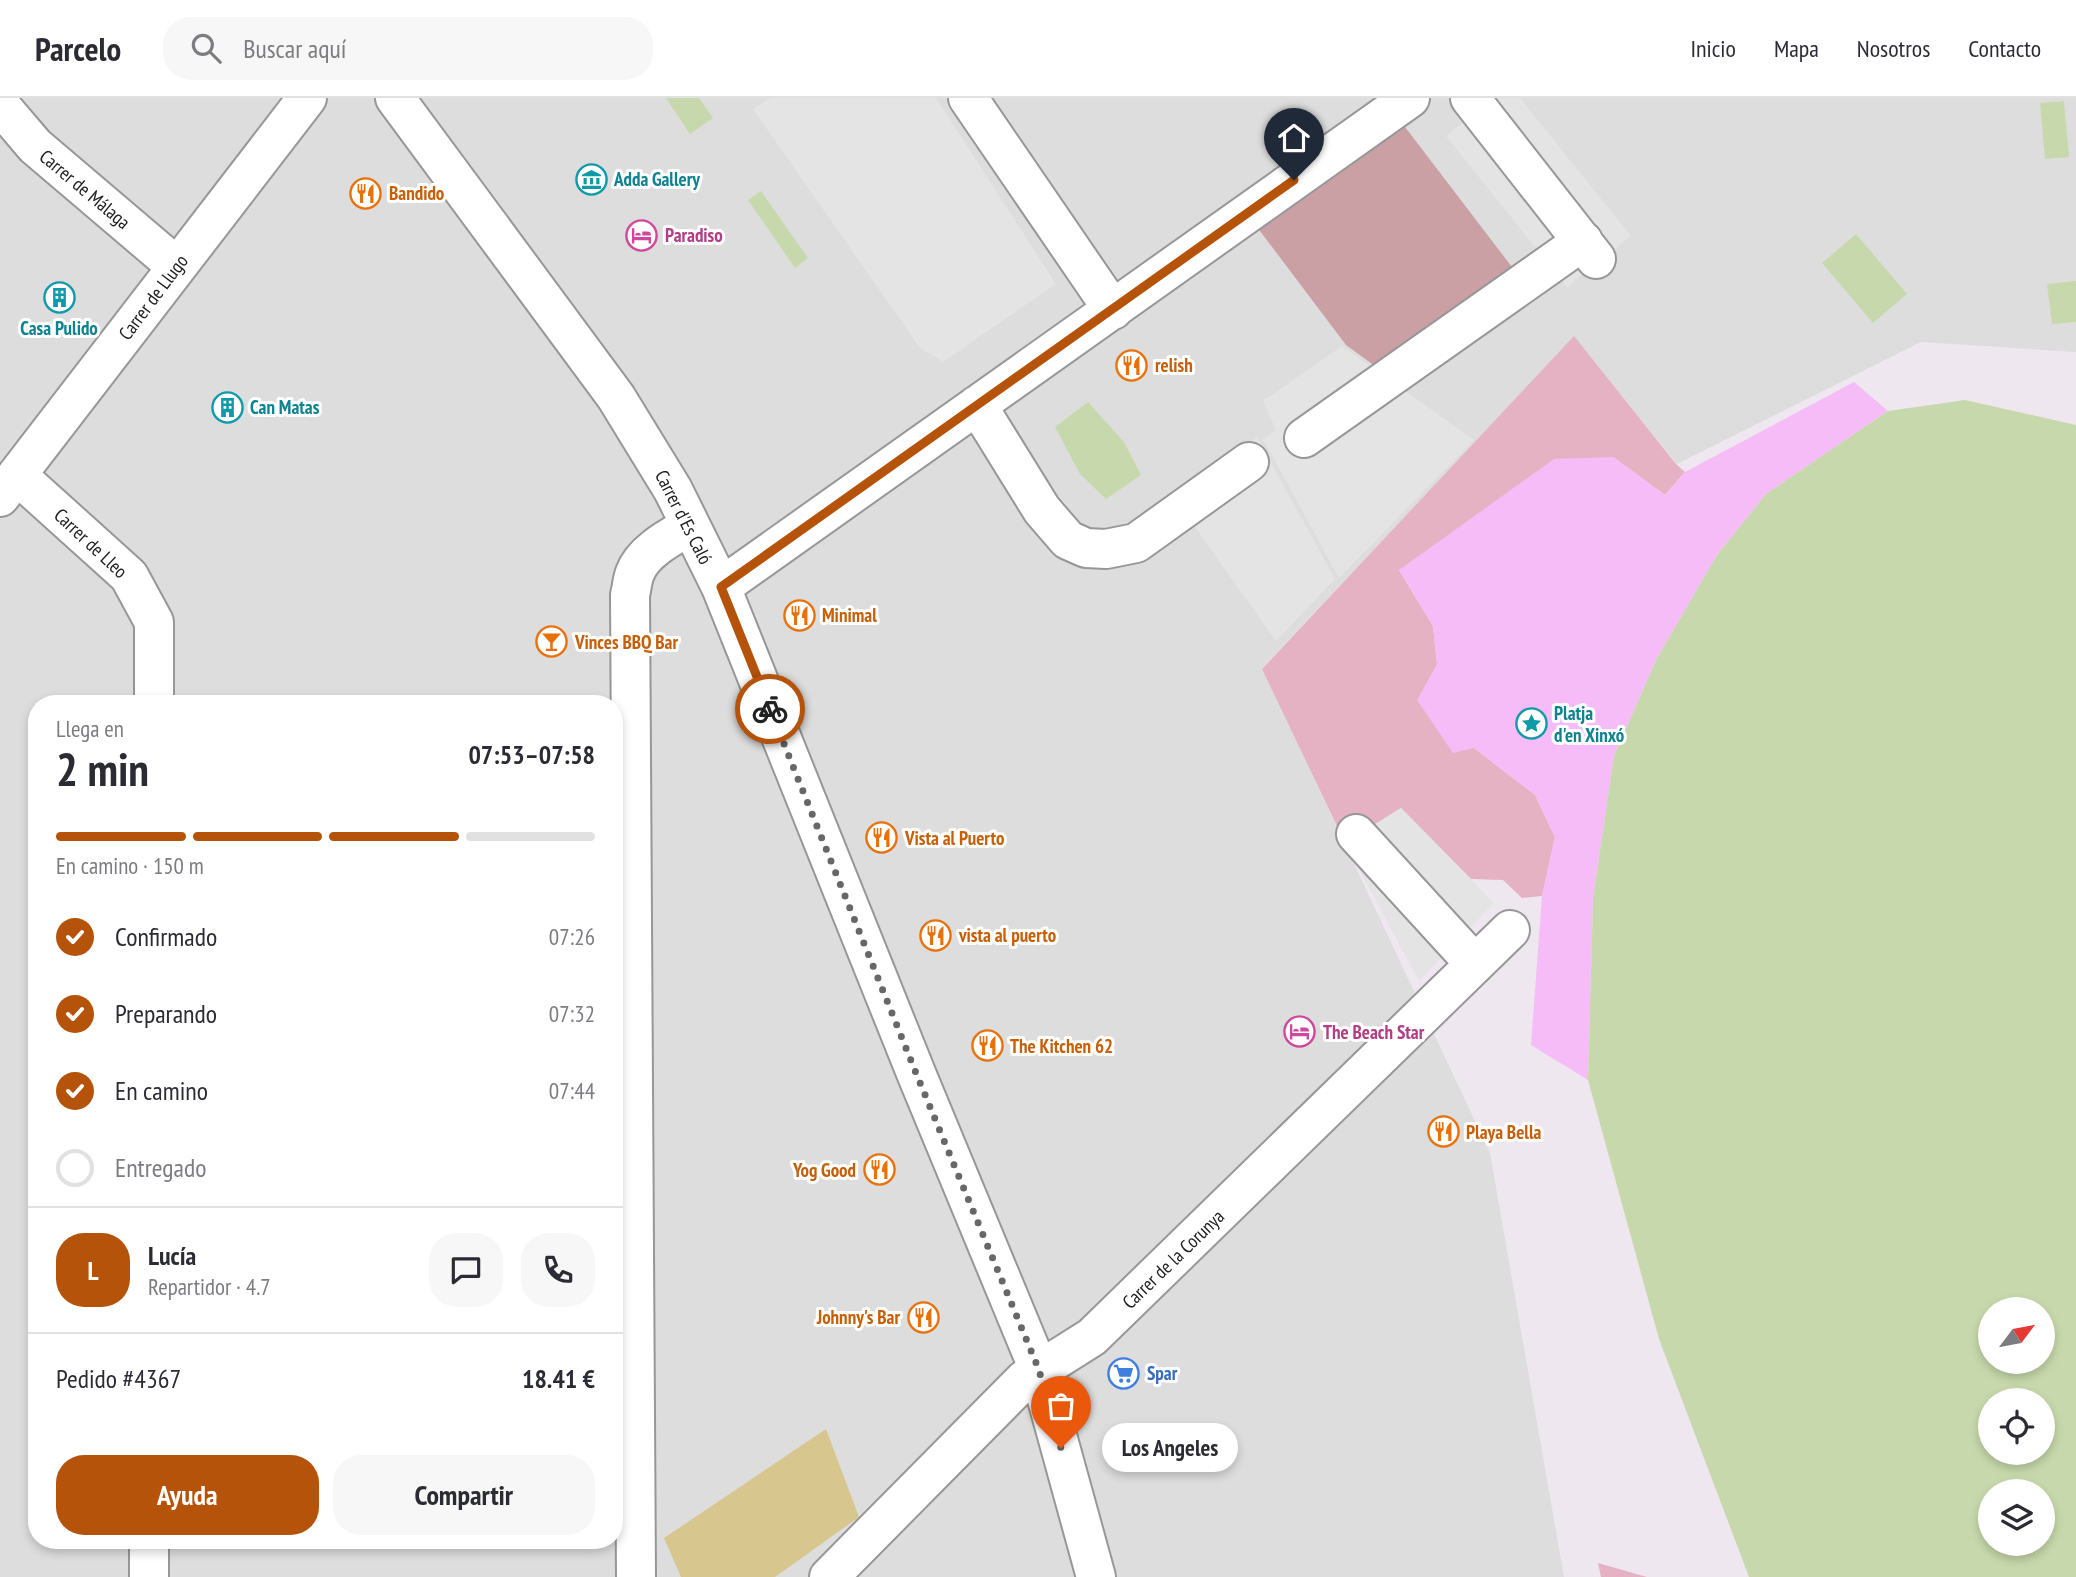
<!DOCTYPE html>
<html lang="es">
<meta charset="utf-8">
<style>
body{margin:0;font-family:"PT Sans Narrow",sans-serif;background:#f7f7f7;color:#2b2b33;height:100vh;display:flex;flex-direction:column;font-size:26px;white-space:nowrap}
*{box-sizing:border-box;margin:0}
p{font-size:23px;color:#7c7c81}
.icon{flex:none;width:38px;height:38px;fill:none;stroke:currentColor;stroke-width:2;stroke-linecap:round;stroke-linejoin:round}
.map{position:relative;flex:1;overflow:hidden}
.sheet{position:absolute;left:28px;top:597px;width:595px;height:854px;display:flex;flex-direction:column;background:#fff;border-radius:28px;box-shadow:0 4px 10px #0003}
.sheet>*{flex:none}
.needle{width:46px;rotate:58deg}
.buttons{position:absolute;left:1978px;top:1199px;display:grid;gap:14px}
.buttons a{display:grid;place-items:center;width:77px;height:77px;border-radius:50%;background:#fff;box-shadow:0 4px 10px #0003;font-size:35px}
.pin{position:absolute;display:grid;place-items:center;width:60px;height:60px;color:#fff;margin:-72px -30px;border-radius:50% 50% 50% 0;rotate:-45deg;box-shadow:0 0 7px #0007}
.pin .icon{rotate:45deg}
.courier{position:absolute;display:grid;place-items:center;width:70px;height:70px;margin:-35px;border:5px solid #b45309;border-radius:50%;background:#fff;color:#222;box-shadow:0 2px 9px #0007}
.bubble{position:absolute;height:49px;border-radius:24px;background:#fff;box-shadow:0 4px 10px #0003;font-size:23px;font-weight:800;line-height:49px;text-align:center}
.overview em{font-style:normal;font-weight:800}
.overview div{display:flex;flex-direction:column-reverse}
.overview{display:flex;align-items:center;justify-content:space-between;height:119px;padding:0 28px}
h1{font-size:46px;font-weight:800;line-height:52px}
.bar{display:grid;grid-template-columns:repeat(4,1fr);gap:10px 7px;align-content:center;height:84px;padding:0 28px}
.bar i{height:9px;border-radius:5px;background:#e1e1e2}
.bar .on{background:#b45309}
.bar p{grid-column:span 4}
.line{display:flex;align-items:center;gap:18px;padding:0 28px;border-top:2px solid #e1e1e2}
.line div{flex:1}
.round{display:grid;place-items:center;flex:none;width:74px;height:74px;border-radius:28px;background:#f7f7f7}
ol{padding:0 28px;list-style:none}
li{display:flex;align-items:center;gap:21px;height:77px}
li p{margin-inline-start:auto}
li .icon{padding:7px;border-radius:50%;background:#b45309;color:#fff;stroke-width:4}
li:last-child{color:#7c7c81}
li i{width:38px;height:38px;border:4px solid #e1e1e2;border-radius:50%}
.action{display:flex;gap:14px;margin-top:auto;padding:14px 28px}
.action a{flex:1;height:80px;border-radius:28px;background:#b45309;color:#fff;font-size:28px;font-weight:800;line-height:80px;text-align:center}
.action a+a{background:#f7f7f7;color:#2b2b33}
header{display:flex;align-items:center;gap:42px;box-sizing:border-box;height:98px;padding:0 35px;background:#fff;border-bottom:2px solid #e1e1e2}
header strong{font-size:33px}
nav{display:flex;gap:38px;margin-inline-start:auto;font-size:24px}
.search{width:490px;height:63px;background:#f7f7f7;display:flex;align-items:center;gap:18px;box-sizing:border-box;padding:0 24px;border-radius:28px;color:#7c7c81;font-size:26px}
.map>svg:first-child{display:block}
</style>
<header>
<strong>Parcelo</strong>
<div class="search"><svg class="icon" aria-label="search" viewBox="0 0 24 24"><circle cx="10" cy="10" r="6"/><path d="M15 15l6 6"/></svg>Buscar aquí</div>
<nav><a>Inicio</a><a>Mapa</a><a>Nosotros</a><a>Contacto</a></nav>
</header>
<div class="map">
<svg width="2076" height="1479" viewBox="0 0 2076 1479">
<rect width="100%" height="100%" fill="#eee7ef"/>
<!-- residential -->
<path fill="#ddddde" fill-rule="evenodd" d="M0,0H2076V254L1921,244L1677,366L1574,239L1262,570L1490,1055L1564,1479H0ZM37,606H614V1442H37Z"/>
<!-- grass -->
<path fill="#e4b2c2" d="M1574,238L1676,366L1685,374L1665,397L1613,359L1399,472L1433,528L1437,566L1474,650L1535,697L1555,739L1542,798L1522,800L1503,782L1471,781L1401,710L1345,745L1262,571Z
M1598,1465L1647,1479H1601Z"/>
<!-- forest -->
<path fill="#cba0a5" d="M1402,25L1515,173L1379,271L1346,247L1257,129Z"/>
<!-- sand -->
<path fill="#f6bcf8" d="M1854,284L1888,313L1766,396L1717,457L1656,562L1614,658L1593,800L1588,982L1531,947L1542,798L1555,739L1535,697L1474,650L1453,655L1417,602L1437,566L1433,528L1399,472L1554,361L1613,359L1665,397L1685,374Z"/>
<!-- pitch -->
<path fill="#d7c68d" d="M826,1331L859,1419L775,1479H681L664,1440Z"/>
<!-- parking -->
<path fill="#e4e4e4" d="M771,0H936L1056,186L943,264L920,250L753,11Z
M1493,0H1520L1631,138L1567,189L1446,38Z
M1342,248L1474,342L1339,480L1263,341L1276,332L1263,303Z
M1257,339L1335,481L1276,543L1175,401Z
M1401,710L1494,805L1419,883L1345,745Z"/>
<!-- water -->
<path fill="#c7d9ac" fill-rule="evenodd" d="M666,0H699L713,20L690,36Z
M2064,3L2069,59L2045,61L2040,5Z
M761,93L808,160L795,170L748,102Z
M1856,136L1907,196L1873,225L1822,165Z
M2076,183V224L2052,226L2047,186Z
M1965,302L2076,327V1479H1749L1659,1241L1588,982L1593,800L1614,658L1656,562L1717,457L1766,396L1888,313ZM1990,1211H2042V1264H1990ZM2042,1302V1354H1990V1302ZM2042,1393V1446H1990V1393Z
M1088,304L1124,344L1141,377L1106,401L1080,376L1055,329Z"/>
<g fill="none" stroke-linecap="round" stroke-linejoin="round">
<defs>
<path id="minor" d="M395,0L616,299L673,392L721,489L916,975L1039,1272L1096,1479
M968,0L1113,212
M1470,0L1596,161
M0,7L35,48L176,168
M977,307L1042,412L1068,442L1086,450L1106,451L1136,445L1249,364
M1304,340L1583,143
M17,377L129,478L154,524V606
M0,399L307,0
M721,489L1410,0
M1356,736L1475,866
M149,1442V1479
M636,1479L630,497C632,490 632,482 635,475C643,453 671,439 690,428
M829,1479L1024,1282L1092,1239L1510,832"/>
</defs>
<!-- minor casing -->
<use href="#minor" stroke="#979797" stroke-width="42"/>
<!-- minor -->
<use href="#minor" stroke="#fff" stroke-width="38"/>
</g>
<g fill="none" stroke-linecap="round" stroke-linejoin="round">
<!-- done -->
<path stroke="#686668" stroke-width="7" stroke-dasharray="0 12.6" d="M770,611L916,975L1039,1272L1061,1350"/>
<!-- route -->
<path stroke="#b45309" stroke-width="9" d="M770,611L721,489L1294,82"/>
</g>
<!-- icons -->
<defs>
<symbol id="museum-ring" viewBox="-11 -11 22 22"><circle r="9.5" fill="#fff" stroke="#0f9aa8" stroke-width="1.5"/><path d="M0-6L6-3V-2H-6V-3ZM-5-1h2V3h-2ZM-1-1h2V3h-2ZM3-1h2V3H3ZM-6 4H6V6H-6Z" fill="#0f9aa8"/></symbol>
<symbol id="restaurant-ring" viewBox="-11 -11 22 22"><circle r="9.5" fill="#fff" stroke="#e8710a" stroke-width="1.5"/><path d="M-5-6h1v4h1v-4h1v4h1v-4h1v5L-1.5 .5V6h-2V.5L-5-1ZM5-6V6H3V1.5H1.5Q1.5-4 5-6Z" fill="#e8710a"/></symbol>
<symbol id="hotel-ring" viewBox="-11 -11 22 22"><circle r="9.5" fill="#fff" stroke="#d1479c" stroke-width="1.5"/><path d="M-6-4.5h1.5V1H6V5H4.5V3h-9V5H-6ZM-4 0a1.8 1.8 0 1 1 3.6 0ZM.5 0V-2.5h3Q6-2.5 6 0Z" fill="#d1479c"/></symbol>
<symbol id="building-ring" viewBox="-11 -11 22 22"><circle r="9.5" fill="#fff" stroke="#0f9aa8" stroke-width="1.5"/><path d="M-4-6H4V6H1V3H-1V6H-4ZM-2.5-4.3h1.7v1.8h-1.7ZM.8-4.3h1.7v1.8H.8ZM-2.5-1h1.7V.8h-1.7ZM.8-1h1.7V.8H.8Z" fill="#0f9aa8"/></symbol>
<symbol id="bar-ring" viewBox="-11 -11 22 22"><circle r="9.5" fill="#fff" stroke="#e8710a" stroke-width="1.5"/><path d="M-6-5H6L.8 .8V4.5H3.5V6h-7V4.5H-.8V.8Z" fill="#e8710a"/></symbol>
<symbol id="sight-ring" viewBox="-11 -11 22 22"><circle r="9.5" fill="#fff" stroke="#0f9aa8" stroke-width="1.5"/><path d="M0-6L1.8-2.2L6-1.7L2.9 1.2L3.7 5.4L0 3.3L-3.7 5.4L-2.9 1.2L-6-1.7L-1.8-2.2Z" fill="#0f9aa8"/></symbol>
<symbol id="supermarket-ring" viewBox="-11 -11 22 22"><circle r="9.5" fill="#fff" stroke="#3f7fe0" stroke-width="1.5"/><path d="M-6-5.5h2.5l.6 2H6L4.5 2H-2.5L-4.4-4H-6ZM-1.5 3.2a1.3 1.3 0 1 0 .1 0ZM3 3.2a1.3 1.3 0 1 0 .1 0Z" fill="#3f7fe0"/></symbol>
</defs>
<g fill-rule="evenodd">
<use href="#museum-ring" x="574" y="64" width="35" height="35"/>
<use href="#restaurant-ring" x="348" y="78" width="35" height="35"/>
<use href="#hotel-ring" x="624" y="120" width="35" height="35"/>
<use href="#building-ring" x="42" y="182" width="35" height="35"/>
<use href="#restaurant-ring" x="1114" y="250" width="35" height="35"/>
<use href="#building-ring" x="210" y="292" width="35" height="35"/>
<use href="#restaurant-ring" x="782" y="500" width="35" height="35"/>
<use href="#bar-ring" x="534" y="526" width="35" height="35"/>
<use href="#sight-ring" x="1514" y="608" width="35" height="35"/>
<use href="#restaurant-ring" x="864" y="722" width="35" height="35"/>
<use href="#restaurant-ring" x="918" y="820" width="35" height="35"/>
<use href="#hotel-ring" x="1282" y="916" width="35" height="35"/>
<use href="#restaurant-ring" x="970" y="930" width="35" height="35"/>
<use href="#restaurant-ring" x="1426" y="1016" width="35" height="35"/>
<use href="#restaurant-ring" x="862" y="1054" width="35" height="35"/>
<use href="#restaurant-ring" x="906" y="1202" width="35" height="35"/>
<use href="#supermarket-ring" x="1106" y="1258" width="35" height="35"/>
</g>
<g text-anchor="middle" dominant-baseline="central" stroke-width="6" stroke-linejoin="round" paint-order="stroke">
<!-- culture labels -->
<g font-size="19" font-weight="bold" fill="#0d838f" stroke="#fff" text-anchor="start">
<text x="614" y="81">Adda Gallery</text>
<text x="59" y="230" text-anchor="middle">Casa Pulido</text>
<text x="250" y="309">Can Matas</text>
<text x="1554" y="615">Platja<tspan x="1554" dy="22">d'en Xinxó</tspan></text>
</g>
<!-- street labels -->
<g font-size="19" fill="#202020" stroke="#fff">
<text transform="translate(85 91) rotate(40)">Carrer de Málaga</text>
<text transform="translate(153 199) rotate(-53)">Carrer de Llugo</text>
<text transform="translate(684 419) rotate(63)">Carrer d'Es Caló</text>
<text transform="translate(91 445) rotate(43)">Carrer de Lleo</text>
<text transform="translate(1173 1161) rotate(-44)">Carrer de la Corunya</text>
</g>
<!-- food labels -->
<g font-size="19" font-weight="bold" fill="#c56008" stroke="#fff" text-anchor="start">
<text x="389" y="95">Bandido</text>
<text x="1155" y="267">relish</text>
<text x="822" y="517">Minimal</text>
<text x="575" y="544">Vinces BBQ Bar</text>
<text x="905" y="740">Vista al Puerto</text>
<text x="959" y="837">vista al puerto</text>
<text x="1010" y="948">The Kitchen 62</text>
<text x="1466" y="1034">Playa Bella</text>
<text x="856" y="1072" text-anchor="end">Yog Good</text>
<text x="900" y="1219" text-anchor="end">Johnny's Bar</text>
</g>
<!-- hotel labels -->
<g font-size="19" font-weight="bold" fill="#b23c85" stroke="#fff" text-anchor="start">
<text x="665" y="137">Paradiso</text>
<text x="1323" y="934">The Beach Star</text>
</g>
<!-- shop labels -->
<g font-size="19" font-weight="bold" fill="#366cbe" stroke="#fff" text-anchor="start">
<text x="1147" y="1275">Spar</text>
</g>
</g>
</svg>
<div class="buttons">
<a><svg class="needle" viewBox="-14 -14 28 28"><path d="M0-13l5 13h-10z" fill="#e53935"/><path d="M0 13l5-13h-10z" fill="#7c7c81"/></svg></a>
<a><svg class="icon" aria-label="locate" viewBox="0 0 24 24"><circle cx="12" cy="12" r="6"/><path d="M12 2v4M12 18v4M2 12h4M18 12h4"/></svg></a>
<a><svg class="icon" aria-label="layers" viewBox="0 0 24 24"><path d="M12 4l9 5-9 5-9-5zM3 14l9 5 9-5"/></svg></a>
</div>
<div class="pin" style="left:1061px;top:1350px;background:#ea580c"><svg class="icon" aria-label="bag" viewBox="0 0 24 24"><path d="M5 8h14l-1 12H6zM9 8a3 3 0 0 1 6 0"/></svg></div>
<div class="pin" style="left:1294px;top:82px;background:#1f2937"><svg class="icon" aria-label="home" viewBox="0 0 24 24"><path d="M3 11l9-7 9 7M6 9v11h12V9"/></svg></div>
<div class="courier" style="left:770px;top:611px"><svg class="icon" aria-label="bike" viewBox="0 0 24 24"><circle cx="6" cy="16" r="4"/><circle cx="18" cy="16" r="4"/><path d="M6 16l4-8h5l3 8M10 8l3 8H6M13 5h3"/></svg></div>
<div class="bubble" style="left:1102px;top:1325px;width:136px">Los Angeles</div>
<section class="sheet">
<div class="overview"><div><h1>2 min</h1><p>Llega en</p></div><em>07:53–07:58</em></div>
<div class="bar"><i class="on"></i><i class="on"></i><i class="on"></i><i></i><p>En camino · 150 m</p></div>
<ol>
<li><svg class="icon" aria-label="check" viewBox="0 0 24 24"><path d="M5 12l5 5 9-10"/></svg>Confirmado<p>07:26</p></li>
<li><svg class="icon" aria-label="check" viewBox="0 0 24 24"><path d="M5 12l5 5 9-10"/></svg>Preparando<p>07:32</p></li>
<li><svg class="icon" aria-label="check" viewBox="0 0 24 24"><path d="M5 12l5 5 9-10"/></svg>En camino<p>07:44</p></li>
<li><i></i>Entregado</li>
</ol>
<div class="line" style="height:126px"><b class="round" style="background:#b45309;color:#fff">L</b><div><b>Lucía</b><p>Repartidor · 4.7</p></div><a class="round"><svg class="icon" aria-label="chat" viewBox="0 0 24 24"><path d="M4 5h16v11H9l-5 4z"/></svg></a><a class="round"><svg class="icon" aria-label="phone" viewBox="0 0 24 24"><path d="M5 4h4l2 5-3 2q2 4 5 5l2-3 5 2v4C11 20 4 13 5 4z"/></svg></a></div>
<div class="line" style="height:91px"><div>Pedido #4367</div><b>18.41 €</b></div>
<div class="action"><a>Ayuda</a><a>Compartir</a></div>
</section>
</div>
